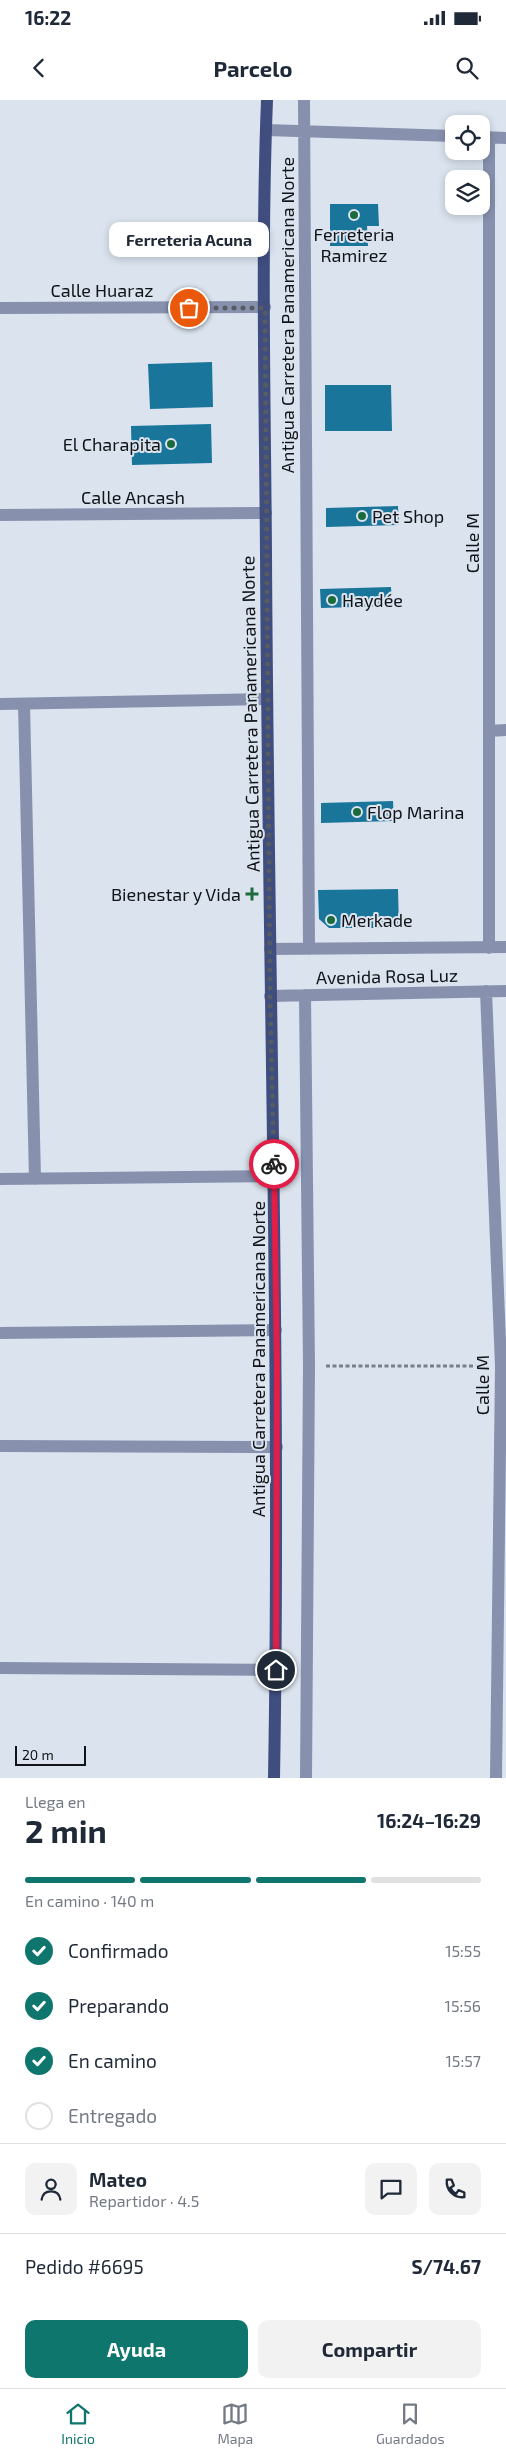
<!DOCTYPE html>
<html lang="es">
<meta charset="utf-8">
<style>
body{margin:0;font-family:"Exo 2",sans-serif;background:#f2f2f3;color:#1f2937;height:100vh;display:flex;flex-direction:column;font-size:19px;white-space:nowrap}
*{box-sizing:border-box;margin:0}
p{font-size:16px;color:#747a83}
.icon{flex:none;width:28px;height:28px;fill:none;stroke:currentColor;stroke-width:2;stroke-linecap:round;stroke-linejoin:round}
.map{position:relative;height:1678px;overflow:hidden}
.drawer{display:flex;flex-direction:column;background:#fff;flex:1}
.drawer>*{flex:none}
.buttons{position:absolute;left:445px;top:15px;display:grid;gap:10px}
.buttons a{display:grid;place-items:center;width:45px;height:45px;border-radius:10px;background:#fff;box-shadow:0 2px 8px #0003;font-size:25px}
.scale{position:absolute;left:15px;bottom:12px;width:71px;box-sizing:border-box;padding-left:5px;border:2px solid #101317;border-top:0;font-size:14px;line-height:18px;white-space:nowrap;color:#101317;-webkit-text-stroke:4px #dae3ee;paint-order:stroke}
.pin{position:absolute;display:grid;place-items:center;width:42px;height:42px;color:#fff;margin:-21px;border:2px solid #fff;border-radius:50%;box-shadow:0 1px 5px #0007}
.courier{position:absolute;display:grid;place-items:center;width:50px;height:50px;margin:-25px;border:4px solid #e11d48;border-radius:50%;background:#fff;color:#222;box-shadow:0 1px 6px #0007}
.bubble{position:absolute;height:35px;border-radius:10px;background:#fff;box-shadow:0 2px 8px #0003;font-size:16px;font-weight:700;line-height:35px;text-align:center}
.overview em{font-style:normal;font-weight:700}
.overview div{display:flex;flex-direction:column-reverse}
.overview{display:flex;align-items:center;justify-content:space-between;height:85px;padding:0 25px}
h1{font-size:32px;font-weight:700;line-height:38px}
.bar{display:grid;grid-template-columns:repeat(4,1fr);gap:8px 5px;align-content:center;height:60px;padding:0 25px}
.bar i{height:6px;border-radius:4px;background:#e0e1e3}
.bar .selected{background:#0f766e}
.bar p{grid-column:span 4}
.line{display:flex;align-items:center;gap:12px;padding:0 25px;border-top:1px solid #e0e1e3}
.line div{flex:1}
.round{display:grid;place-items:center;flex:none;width:52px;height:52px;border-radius:10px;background:#f2f2f3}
ol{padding:0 25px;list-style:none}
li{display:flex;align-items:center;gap:15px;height:55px}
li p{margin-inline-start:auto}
li .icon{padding:5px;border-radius:50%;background:#0f766e;color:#fff;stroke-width:4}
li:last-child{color:#747a83}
li i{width:28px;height:28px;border:2px solid #e0e1e3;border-radius:50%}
.button{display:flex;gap:10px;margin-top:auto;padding:10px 25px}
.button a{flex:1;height:58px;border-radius:10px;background:#0f766e;color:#fff;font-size:20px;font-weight:700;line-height:58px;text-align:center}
.button a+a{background:#f2f2f3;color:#1f2937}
.status{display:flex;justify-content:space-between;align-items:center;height:35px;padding:0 25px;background:#fff;direction:ltr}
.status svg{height:14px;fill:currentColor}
header{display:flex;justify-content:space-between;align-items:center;height:65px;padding:0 25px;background:#fff;font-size:22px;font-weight:700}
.dock{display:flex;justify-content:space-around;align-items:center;height:70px;border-top:1px solid #e0e1e3;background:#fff;font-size:14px;color:#747a83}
.dock a{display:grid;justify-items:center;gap:2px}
.dock .selected{color:#0f766e}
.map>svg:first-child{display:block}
</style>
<div class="status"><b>16:22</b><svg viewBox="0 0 49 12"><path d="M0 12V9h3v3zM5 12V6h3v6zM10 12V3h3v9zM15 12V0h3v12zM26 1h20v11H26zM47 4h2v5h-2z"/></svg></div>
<header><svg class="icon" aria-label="back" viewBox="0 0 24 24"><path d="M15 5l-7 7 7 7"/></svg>Parcelo<svg class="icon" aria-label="search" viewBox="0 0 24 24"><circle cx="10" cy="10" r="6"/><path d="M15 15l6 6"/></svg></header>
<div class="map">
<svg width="506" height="1678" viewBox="0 0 506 1678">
<rect width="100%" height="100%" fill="#dae3ee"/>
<!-- building -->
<path fill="#1a759b" d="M330,104H378L379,126H367L368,146H330Z
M212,262L213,307L150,309L148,264Z
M325,285H391L392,331H325Z
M211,324L212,363L132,365L131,326Z
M398,406L399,425L326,427V408Z
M391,487L392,506L321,508L320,489Z
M393,701L394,721L321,723V703Z
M398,789L399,828H329L319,819L318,790Z"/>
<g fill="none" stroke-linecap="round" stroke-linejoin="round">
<!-- path -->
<path stroke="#797f87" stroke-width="3" stroke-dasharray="4 2.5" stroke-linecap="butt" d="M326,1266H483"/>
<!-- minor -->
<path stroke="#8791ae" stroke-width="12" d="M304,0L309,849
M266,30L454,36
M481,37L506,38
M489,37V848
M0,208L265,207
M0,415L266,413
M0,604L267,599
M24,604L35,1079
M489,631L506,630
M270,849L506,847
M486,891L501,1266L496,1678
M305,895L309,1266L306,1678
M270,896L506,891
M0,1079L274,1076
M0,1233L276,1230
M0,1346L277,1347
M0,1568L276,1570"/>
<!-- major -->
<path stroke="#3f4d7f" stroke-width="12" d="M267,0C261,152 265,304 266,455C268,863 281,1270 274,1678"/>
</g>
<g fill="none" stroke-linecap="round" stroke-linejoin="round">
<!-- done -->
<path stroke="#575c62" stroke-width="5" stroke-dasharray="0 9" d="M189,208H265L270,896L274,1064"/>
<!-- route -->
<path stroke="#e11d48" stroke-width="6" d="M274,1064L277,1266L276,1570"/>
</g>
<!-- markers -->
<g fill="#1b6b3c" stroke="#dae3ee" stroke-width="2">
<circle cx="354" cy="115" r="5"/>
<circle cx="171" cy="344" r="5"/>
<circle cx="362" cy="416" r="5"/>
<circle cx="332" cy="500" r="5"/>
<circle cx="357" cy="712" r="5"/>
<path d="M249.5 786.5h5v5h5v5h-5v5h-5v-5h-5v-5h5z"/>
<circle cx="331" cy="820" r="5"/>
</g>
<g text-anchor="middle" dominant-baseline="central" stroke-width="4" stroke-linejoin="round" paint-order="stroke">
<!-- poi labels -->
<g font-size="18" fill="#101317" stroke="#dae3ee" text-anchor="start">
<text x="354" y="134" text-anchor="middle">Ferreteria<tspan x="354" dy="21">Ramirez</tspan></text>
<text x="161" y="344" text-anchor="end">El Charapita</text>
<text x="372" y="416">Pet Shop</text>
<text x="342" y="500">Haydée</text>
<text x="367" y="712">Flop Marina</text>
<text x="241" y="794" text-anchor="end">Bienestar y Vida</text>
<text x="341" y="820">Merkade</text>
</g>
<!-- street labels -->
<g font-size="18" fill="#101317" stroke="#dae3ee">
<text x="102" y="190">Calle Huaraz</text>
<text transform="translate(287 215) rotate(-90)">Antigua Carretera Panamericana Norte</text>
<text x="133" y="397">Calle Ancash</text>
<text transform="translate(472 443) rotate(-90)">Calle M</text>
<text transform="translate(250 614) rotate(-91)">Antigua Carretera Panamericana Norte</text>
<text transform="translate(387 876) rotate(-1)">Avenida Rosa Luz</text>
<text transform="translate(258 1259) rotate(-90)">Antigua Carretera Panamericana Norte</text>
<text transform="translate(482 1285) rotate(-90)">Calle M</text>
</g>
</g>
</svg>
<div class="buttons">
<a><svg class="icon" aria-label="locate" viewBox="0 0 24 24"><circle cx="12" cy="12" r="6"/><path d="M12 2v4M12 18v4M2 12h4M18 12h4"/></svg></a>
<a><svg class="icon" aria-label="layers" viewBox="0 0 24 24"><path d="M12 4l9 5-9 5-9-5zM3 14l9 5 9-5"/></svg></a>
</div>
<div class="scale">20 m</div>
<div class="pin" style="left:189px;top:208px;background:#ea580c"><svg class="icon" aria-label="bag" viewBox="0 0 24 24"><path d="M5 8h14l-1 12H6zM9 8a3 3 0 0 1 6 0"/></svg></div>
<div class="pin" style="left:276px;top:1570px;background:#1f2937"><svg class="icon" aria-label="home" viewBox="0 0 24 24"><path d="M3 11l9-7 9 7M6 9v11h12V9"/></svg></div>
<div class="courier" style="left:274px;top:1064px"><svg class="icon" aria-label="bike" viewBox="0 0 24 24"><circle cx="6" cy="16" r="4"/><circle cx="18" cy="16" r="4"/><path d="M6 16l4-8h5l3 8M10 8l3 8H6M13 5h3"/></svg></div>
<div class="bubble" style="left:109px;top:122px;width:160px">Ferreteria Acuna</div>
</div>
<section class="drawer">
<div class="overview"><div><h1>2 min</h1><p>Llega en</p></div><em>16:24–16:29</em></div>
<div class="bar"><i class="selected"></i><i class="selected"></i><i class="selected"></i><i></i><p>En camino · 140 m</p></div>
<ol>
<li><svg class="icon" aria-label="check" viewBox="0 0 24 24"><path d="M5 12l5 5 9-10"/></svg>Confirmado<p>15:55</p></li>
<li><svg class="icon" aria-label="check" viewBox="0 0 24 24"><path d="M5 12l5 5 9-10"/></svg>Preparando<p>15:56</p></li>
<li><svg class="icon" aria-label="check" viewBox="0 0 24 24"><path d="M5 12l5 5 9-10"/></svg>En camino<p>15:57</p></li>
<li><i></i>Entregado</li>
</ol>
<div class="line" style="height:90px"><a class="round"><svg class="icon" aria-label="person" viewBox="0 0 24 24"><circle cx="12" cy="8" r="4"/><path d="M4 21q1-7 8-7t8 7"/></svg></a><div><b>Mateo</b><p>Repartidor · 4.5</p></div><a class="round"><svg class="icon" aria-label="chat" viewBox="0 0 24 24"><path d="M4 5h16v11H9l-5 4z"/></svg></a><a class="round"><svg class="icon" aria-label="phone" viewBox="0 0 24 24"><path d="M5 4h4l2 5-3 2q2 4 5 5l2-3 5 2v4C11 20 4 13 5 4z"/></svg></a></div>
<div class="line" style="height:65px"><div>Pedido #6695</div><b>S/74.67</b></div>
<div class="button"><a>Ayuda</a><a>Compartir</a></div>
</section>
<nav class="dock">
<a class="selected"><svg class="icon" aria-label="home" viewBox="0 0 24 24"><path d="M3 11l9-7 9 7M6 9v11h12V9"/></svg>Inicio</a>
<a><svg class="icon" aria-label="map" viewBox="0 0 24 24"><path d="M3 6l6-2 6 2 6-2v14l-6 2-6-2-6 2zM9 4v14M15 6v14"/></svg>Mapa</a>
<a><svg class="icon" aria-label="saved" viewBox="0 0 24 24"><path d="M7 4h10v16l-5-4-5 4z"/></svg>Guardados</a>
</nav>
